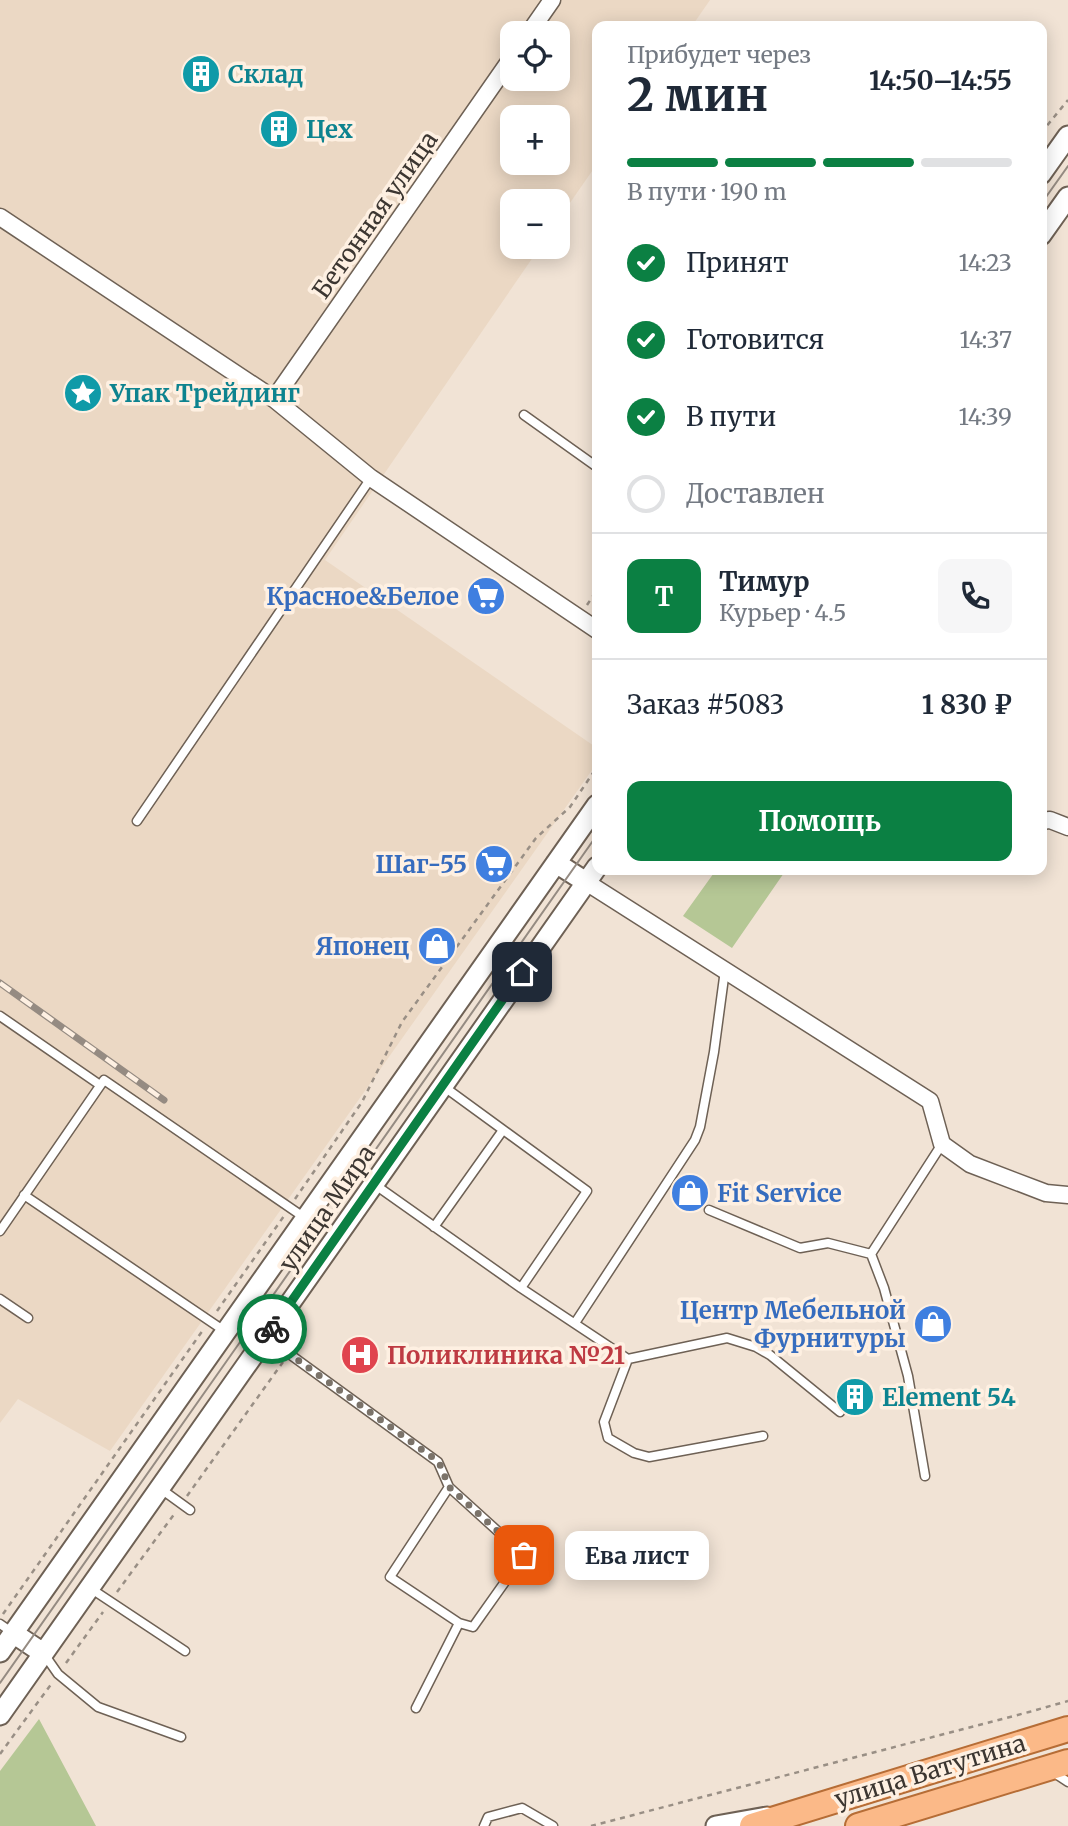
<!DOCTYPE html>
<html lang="ru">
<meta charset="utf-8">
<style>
body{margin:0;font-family:Merriweather,serif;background:#f6f6f7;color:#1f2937;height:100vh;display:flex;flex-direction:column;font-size:26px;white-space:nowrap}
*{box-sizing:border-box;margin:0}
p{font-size:23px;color:#747a83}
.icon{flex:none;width:38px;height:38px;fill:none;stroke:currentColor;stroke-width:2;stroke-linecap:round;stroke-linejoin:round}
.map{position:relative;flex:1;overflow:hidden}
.side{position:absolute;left:592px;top:21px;width:455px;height:854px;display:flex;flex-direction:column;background:#fff;border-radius:14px;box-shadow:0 4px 18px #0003}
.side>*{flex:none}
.buttons{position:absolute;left:500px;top:21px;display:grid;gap:14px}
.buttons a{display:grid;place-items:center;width:70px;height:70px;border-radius:14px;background:#fff;box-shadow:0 4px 18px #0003;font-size:35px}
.pin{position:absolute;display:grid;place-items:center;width:60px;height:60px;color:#fff;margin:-30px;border-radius:14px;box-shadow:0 4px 10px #0006}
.courier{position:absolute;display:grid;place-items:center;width:70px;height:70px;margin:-35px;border:5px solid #0b8043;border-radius:50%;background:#fff;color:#222;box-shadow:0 2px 9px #0007}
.bubble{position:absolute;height:49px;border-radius:14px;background:#fff;box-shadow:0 4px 18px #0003;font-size:23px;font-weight:700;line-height:49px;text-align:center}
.overview em{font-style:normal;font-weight:700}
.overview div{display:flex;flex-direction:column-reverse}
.overview{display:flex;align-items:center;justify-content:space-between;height:119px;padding:0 35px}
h1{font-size:46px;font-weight:700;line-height:52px}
.bar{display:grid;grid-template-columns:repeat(4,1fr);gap:10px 7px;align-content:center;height:84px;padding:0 35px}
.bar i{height:9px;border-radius:5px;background:#e0e1e3}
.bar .active{background:#0b8043}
.bar p{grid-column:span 4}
.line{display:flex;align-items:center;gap:18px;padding:0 35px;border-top:2px solid #e0e1e3}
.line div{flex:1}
.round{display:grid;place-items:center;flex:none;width:74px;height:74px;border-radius:14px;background:#f6f6f7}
ol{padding:0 35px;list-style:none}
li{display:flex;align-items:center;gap:21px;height:77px}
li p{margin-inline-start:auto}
li .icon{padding:7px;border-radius:50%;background:#0b8043;color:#fff;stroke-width:4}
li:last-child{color:#747a83}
li i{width:38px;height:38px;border:4px solid #e0e1e3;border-radius:50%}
.cta{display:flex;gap:14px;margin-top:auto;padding:14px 35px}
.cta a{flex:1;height:80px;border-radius:14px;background:#0b8043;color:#fff;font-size:28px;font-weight:700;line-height:80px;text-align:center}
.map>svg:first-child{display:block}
</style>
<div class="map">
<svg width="1068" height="1826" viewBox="0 0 1068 1826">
<rect width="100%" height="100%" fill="#f1e3d5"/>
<!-- built -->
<path fill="#ebd8c4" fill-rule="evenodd" d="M0,0H710L692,26H597V164L558,220V201H513V247H540L325,560L597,748V763L110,1451L18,1399L0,1423ZM513,33H558V79H513ZM513,117H558V163H513Z"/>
<!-- green -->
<path fill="#b5c795" d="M716,870H786L732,948L683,916Z
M39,1719L96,1826H0V1771Z"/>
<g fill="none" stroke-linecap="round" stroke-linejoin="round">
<defs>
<path id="service" d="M524,415L597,467
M137,821L371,478
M0,1016L100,1085
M374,1184L521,1288L587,1191L443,1086
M24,1195L226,1332
M709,1210L800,1248L828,1243L871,1254L942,1144
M434,1227L503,1130
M0,1231L104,1080L305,1218
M871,1254L884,1288L908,1376L925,1476
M521,1288L628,1359L604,1422L608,1438L634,1453L649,1457L763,1436
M0,1299L28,1318
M575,1323L695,1140L700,1127L714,1052L725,970
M266,1337L438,1462L449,1487L390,1577L459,1623L416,1708
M628,1359L727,1338L756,1347L770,1355L840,1412
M449,1487L524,1555L473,1627L459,1623
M161,1489L190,1510
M90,1588L185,1651
M0,1624L13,1633
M44,1654L58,1674L98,1707L181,1737
M1053,1772L1068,1782
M484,1826L488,1817L522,1808L553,1826"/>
<path id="minor" d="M529,33L552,0
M0,217L274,399L371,478L597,630
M274,399L513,56
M1041,821L1050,820L1068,827
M586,882L930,1101L942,1144L970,1164L1046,1193L1068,1195"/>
<path id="tertiary" d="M1041,174L1068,136
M1041,235L1068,197
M556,863L586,882
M13,1633L43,1653
M0,1652L597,805
M0,1715L597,867
M716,1826L767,1817"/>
<path id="primary" d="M752,1826L1068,1729
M858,1826L1068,1762"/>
</defs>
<!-- service casing -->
<use href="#service" stroke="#6e6155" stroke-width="11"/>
<!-- minor casing -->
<use href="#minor" stroke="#6e6155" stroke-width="19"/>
<!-- tertiary casing -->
<use href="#tertiary" stroke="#6e6155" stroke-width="23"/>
<!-- primary casing -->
<use href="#primary" stroke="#b66d36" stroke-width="28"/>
<!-- path -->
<path stroke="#998f85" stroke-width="2.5" stroke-dasharray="5 5" stroke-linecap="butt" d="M1041,133L1068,100
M587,605L597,590
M295,1199L362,1102L402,1022L536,838L570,807L597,767
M217,1311L284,1216
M187,1496L283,1362
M117,1592L175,1513
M3,1614L203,1330
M66,1663L103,1612
M0,1754L52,1683
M591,1826L1029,1712L1068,1701"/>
<!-- service -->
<use href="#service" stroke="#fff" stroke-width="8"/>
<!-- minor -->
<use href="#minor" stroke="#fff" stroke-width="16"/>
<!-- tertiary -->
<use href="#tertiary" stroke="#fff" stroke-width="19"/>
<!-- primary -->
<use href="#primary" stroke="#fbb988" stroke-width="24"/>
<!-- tram -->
<path stroke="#958b82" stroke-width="2" d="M1041,204L1068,166
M0,1683L597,835"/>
<defs>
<path id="rail" d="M0,983L164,1100"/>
</defs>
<!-- rail casing -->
<use href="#rail" stroke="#958b82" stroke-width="7"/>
<!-- rail -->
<use href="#rail" stroke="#fef0e2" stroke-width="4.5" stroke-dasharray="13" stroke-linecap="butt"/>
</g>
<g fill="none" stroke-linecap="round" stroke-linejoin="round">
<!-- done -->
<path stroke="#7b736a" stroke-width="7" stroke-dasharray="0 12.6" d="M272,1329L266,1337L439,1462L449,1487L524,1555"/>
<!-- route -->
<path stroke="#0b8043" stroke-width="9" d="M272,1329L522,972"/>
</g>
<!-- icons -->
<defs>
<symbol id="building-disc" viewBox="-11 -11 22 22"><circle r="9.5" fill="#0f9aa8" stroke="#fef0e2"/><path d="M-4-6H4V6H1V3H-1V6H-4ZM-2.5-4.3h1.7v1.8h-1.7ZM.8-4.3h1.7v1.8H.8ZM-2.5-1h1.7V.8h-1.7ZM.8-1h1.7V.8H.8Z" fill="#fff"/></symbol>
<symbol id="sight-disc" viewBox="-11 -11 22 22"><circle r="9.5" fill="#0f9aa8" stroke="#fef0e2"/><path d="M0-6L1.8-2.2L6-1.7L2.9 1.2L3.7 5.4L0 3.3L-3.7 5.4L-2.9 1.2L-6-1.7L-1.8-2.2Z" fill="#fff"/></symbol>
<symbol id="supermarket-disc" viewBox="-11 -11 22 22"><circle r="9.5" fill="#3f7fe0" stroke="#fef0e2"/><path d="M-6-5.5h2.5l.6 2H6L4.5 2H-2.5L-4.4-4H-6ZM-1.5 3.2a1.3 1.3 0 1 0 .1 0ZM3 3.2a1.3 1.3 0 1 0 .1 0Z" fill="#fff"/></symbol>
<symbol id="shop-disc" viewBox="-11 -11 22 22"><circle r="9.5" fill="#3f7fe0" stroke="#fef0e2"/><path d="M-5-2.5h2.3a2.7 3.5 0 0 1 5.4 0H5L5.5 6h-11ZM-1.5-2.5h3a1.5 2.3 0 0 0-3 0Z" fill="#fff"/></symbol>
<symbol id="hospital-disc" viewBox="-11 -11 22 22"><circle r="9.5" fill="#e0444e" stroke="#fef0e2"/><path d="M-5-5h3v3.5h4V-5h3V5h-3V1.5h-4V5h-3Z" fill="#fff"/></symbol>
</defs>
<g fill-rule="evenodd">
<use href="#building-disc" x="179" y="52" width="44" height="44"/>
<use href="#building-disc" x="257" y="107" width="44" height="44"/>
<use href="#sight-disc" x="61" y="371" width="44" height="44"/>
<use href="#supermarket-disc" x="464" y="574" width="44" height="44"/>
<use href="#supermarket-disc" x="472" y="842" width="44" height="44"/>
<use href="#shop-disc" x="415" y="924" width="44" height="44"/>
<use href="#shop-disc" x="668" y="1171" width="44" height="44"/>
<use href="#shop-disc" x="911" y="1302" width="44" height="44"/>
<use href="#hospital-disc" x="338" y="1333" width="44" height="44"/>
<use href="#building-disc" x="833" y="1375" width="44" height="44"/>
</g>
<g text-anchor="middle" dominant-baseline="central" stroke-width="7" stroke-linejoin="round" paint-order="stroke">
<!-- culture labels -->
<g font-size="24" font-weight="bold" fill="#0d838f" stroke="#fef0e2" text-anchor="start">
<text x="228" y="74">Склад</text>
<text x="306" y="129">Цех</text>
<text x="110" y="393">Упак Трейдинг</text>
<text x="882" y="1397">Element 54</text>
</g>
<!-- street labels -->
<g font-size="24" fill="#3c3631" stroke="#fef0e2">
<text transform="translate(375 215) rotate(-55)">Бетонная улица</text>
<text transform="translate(327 1208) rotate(-55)">улица Мира</text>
<text transform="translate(930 1771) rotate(-17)">улица Ватутина</text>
</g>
<!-- shop labels -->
<g font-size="24" font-weight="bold" fill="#366cbe" stroke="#fef0e2" text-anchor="end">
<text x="459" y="596">Красное&amp;Белое</text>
<text x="467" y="864">Шаг-55</text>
<text x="410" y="946">Японец</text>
<text x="717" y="1193" text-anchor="start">Fit Service</text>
<text x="906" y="1310">Центр Мебельной<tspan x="906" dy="28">Фурнитуры</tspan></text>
</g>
<!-- health labels -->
<g font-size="24" font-weight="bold" fill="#be3a42" stroke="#fef0e2" text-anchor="start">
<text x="387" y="1355">Поликлиника №21</text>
</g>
</g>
</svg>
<div class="buttons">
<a><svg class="icon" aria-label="locate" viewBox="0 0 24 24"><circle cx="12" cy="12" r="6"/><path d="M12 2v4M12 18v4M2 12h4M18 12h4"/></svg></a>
<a>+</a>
<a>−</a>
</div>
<div class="pin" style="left:524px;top:1555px;background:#ea580c"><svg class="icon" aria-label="bag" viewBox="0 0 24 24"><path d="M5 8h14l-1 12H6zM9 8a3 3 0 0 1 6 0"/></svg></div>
<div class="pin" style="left:522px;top:972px;background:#1f2937"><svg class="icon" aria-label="home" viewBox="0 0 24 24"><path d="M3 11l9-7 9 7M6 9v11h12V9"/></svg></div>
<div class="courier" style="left:272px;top:1329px"><svg class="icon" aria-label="bike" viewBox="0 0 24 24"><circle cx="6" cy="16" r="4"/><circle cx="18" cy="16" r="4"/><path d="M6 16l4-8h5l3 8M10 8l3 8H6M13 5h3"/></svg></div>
<div class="bubble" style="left:565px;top:1531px;width:144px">Ева лист</div>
<section class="side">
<div class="overview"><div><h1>2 мин</h1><p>Прибудет через</p></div><em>14:50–14:55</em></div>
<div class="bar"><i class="active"></i><i class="active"></i><i class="active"></i><i></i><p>В пути · 190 m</p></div>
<ol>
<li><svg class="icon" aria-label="check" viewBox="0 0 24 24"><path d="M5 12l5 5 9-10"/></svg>Принят<p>14:23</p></li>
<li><svg class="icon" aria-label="check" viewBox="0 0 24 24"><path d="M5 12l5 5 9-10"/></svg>Готовится<p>14:37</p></li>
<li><svg class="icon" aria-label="check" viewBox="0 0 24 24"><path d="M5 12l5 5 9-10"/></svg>В пути<p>14:39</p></li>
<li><i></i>Доставлен</li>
</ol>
<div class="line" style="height:126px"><b class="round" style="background:#0b8043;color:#fff">Т</b><div><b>Тимур</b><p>Курьер · 4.5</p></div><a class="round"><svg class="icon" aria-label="phone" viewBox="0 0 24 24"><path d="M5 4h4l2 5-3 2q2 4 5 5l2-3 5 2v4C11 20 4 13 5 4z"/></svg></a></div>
<div class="line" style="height:91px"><div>Заказ #5083</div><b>1 830 ₽</b></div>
<div class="cta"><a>Помощь</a></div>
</section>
</div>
